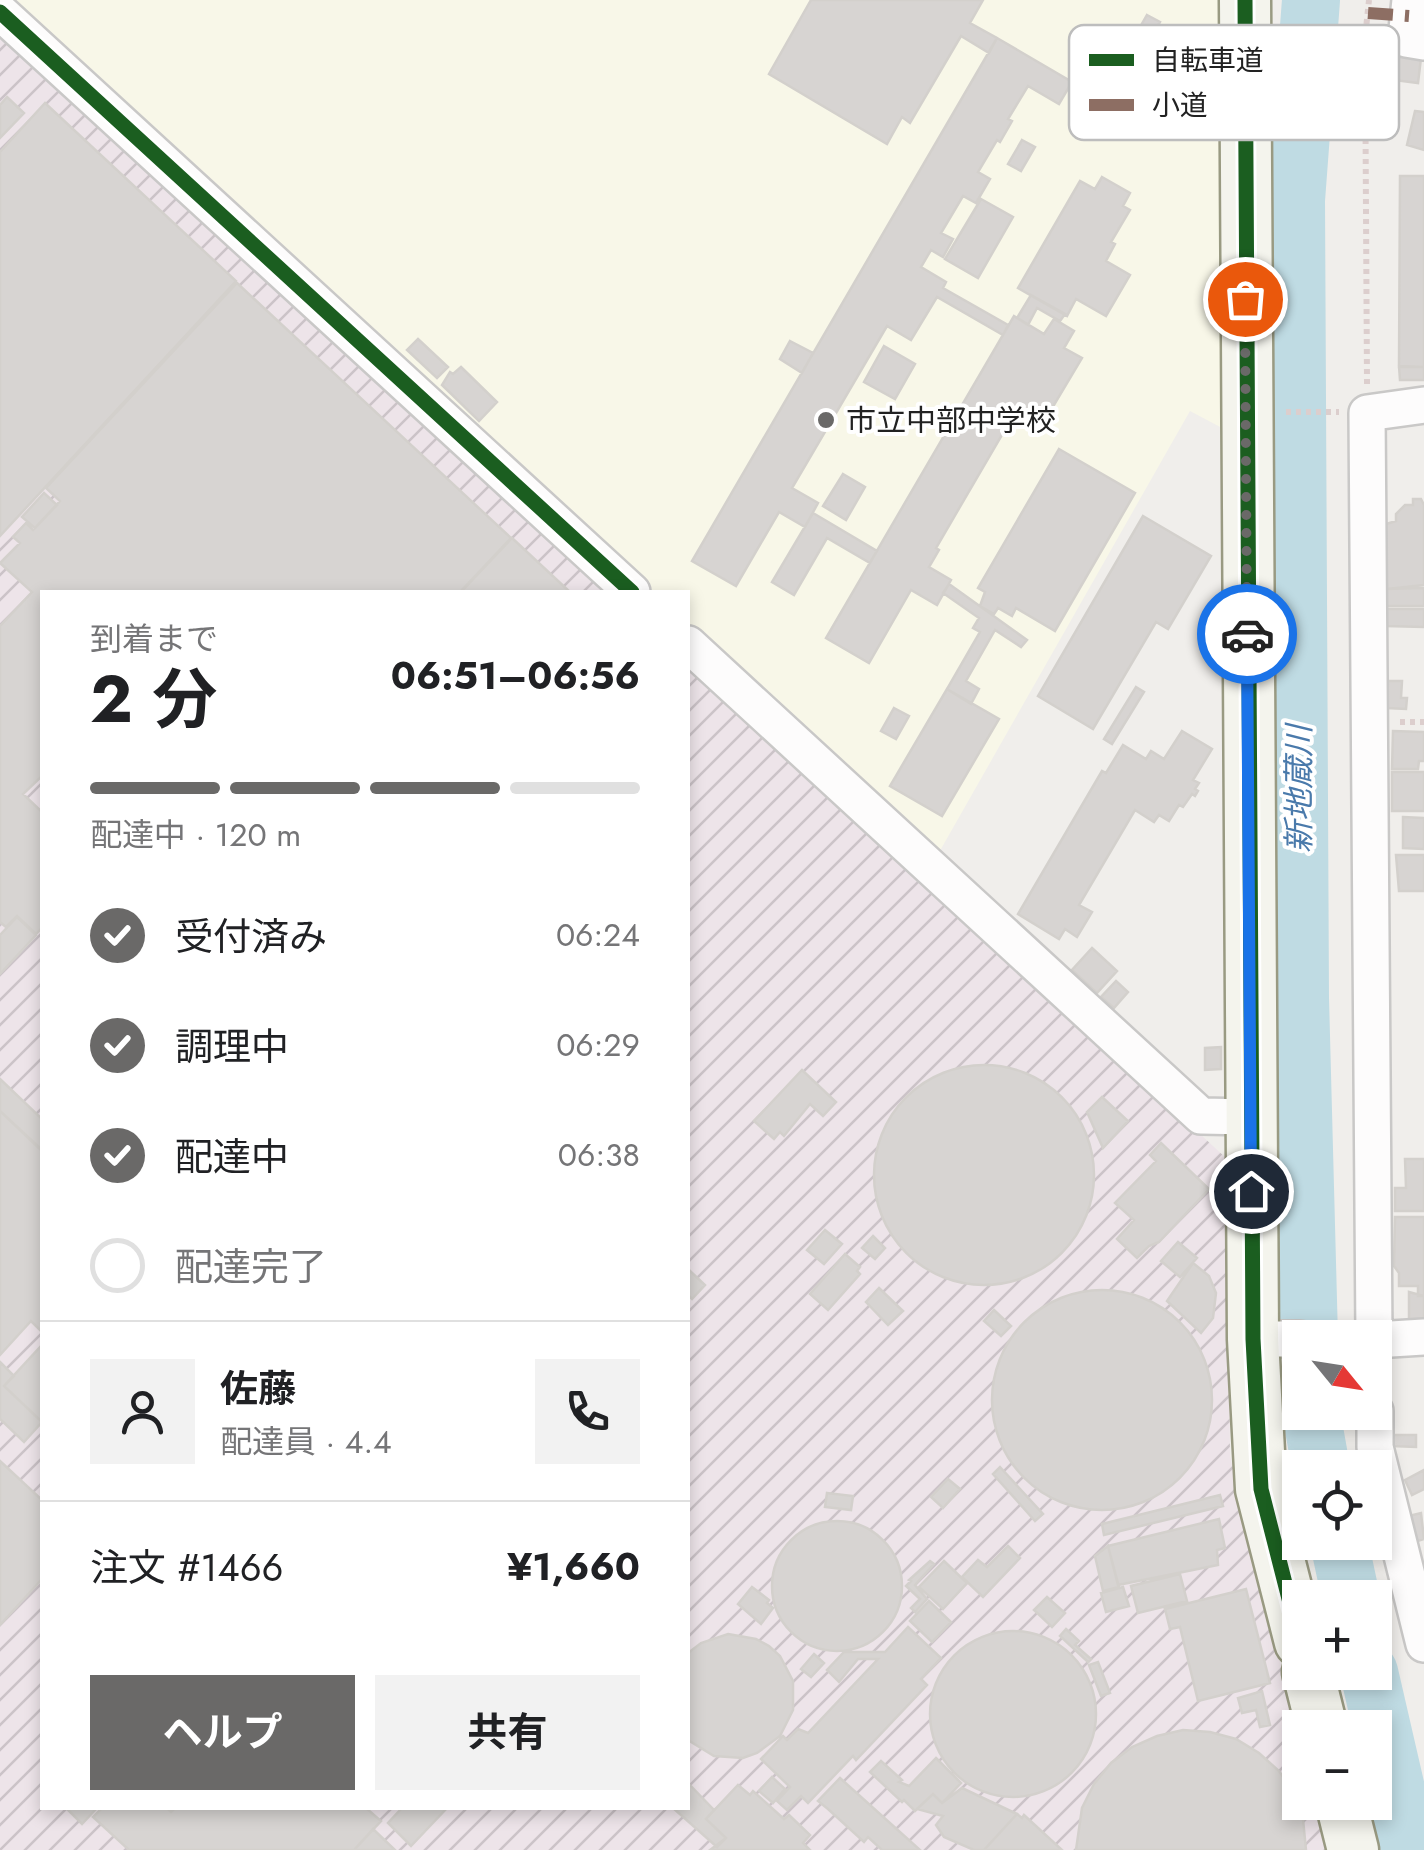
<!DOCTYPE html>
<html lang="ja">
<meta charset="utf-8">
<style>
body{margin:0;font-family:Jost,"Noto Sans JP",sans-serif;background:#f2f2f2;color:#202124;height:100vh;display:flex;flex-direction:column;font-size:38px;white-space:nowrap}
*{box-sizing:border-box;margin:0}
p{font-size:32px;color:#757577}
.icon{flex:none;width:55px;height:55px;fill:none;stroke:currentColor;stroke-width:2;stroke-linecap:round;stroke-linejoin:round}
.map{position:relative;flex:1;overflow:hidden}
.drawer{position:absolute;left:40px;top:590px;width:650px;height:1220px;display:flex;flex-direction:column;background:#fff;border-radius:0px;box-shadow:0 5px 15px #0003}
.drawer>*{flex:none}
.needle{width:65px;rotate:120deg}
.controls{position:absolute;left:1282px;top:1320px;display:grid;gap:20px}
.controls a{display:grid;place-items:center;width:110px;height:110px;border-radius:0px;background:#fff;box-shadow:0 5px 15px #0003;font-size:50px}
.pin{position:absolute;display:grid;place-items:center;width:85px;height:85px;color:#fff;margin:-42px;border:5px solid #fff;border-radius:50%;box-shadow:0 2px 10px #0007}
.courier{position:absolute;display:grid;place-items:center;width:100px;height:100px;margin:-50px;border:8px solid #1a73e8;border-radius:50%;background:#fff;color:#222;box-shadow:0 2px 12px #0007}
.summary em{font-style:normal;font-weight:700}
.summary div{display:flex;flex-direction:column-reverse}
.summary{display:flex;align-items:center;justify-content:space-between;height:170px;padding:0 50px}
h1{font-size:65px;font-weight:700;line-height:75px}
.bar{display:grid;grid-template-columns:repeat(4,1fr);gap:15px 10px;align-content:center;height:120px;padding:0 50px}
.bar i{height:12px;border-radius:8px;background:#e0e0e0}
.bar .on{background:#6a6968}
.bar p{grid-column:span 4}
.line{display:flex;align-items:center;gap:25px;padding:0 50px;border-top:2px solid #e0e0e0}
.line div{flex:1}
.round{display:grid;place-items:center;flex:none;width:105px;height:105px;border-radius:0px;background:#f2f2f2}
ol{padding:0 50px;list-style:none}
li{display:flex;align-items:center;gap:30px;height:110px}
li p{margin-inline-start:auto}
li .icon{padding:10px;border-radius:50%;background:#6a6968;color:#fff;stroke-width:4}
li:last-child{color:#757577}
li i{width:55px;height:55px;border:5px solid #e0e0e0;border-radius:50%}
.cta{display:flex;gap:20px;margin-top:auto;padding:20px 50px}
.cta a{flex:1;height:115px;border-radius:0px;background:#6a6968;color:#fff;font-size:40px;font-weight:700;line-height:115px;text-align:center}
.cta a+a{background:#f2f2f2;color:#202124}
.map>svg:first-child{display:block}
</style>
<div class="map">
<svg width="1424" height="1850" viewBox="0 0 1424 1850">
<defs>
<pattern id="industrial-furrows" width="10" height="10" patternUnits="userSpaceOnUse" patternTransform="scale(2.5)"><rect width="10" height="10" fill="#ede4e9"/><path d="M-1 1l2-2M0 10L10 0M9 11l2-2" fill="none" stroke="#cbc3c8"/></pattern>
</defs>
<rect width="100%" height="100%" fill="#f0eeeb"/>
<!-- industrial -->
<path fill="url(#industrial-furrows)" d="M0,25L616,592H42V1808H688V659L1227,1159L1230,1456L1300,1743V1802L1315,1803L1326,1850H0Z"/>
<!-- education -->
<path fill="#f8f7e8" d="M14,0H1224V429L1190,411L937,856L688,624V592H653Z"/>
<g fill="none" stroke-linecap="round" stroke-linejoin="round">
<!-- river -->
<path stroke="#bfdbe3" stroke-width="58" d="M1309,1338L1300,998L1296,200L1311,0
M1311,1412L1321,1468
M1339,1542L1351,1598
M1369,1672L1410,1850"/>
</g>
<!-- building -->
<path fill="#d7d4d2" stroke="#d3d0cc" stroke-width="2.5" d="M811,0H983L970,23L997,38L989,53L961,36L910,123L902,117L887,144L769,74Z
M1147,15L1160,22L1112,105L1099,99Z
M997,38L1072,82L1059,104L1028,86L1008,119L1012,121L1000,142L997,140L978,172L990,179L976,203L963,196L941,233L953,239L943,257L931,250L921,267L946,282L943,288L1008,325L1003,335L937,297L911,340L887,326L792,488L818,503L805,527L779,512L736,586L692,561Z
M1397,55L1421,58L1418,83L1394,80Z
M7,97L24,113L0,138V105Z
M45,103L236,281L0,536V152Z
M1415,111L1424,112V150L1407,145Z
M1022,140L1035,147L1021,171L1008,164Z
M1400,176H1424V367H1399Z
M1102,177L1130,193L1123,206L1130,210L1111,242L1115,244L1106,261L1130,275L1106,316L1076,299L1067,316L1018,288L1080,181L1095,189Z
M981,199L1013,217L978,278L945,259Z
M237,283L511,538L460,592H42V776L23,794L42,812V928L36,934L17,916L6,927L0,922V626L32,592L0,563L20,543L13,537L26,523L33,530L60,501L46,488Z
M1031,295L1065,314L1060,321L1037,308L1028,325L1017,318Z
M1014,316L1044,334L1054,319L1074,331L1064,348L1082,358L1045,420L1022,407L1014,423L1010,421L936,548L939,550L929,567L951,580L937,605L911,590L869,663L826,638Z
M418,339L448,367L437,378L407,350Z
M790,341L813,353L802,373L780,359Z
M884,346L915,364L895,399L864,382Z
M1399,366L1424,367V380H1400Z
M461,367L497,402L479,421L442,385L450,372L453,374Z
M1059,449L1135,493L1055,631L1016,608L1012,616L998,608L994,614L980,606L985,592L978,588Z
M843,474L865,487L846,520L823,506Z
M44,493L57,505L35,528L22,517Z
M1413,499H1421L1424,505V585L1387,589L1383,525L1396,521V514L1405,505H1413Z
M813,513L877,551L870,563L827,538L794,595L772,582Z
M1143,516L1211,556L1168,629L1156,622L1093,729L1038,696Z
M512,538L570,592H461Z
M949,584L1027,640L1021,647L995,630L966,681L979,689L971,704L947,689L980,632L973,628L979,618L943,593Z
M1383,585H1387V589L1424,588V606H1384Z
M1386,609H1424V627L1386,626Z
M1388,681H1402L1401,698H1407L1406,709L1387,708Z
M1136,687L1144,692L1112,744L1104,739Z
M947,689L999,719L942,816L890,786Z
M894,708L909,716L896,739L881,731Z
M1182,731L1212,749L1193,780L1199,783L1195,789L1198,791L1195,796L1192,794L1183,807L1179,805L1169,821L1159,815L1154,822L1135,810L1079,905L1092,912L1077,937L1065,929L1059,939L1018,914L1102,771L1106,773L1123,745L1146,759L1151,751L1164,759Z
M1393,731L1424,732V761H1419L1418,769H1392Z
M1392,772H1424V811H1392Z
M1403,817L1424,818V849L1403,848Z
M1396,855H1424V891H1399Z
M17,917L36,935L0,974V935Z
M1092,948L1117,971L1097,993L1072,970Z
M1116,981L1128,992L1114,1008L1101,997Z
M1221,1047V1069L1205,1070V1048Z
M874 1175a110 110 0 1 1 220 0a110 110 0 1 1-220 0Z
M802,1070L836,1102L823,1116L810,1104L784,1136L780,1132L774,1139L754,1121Z
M0,1079L42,1119V1150L0,1111Z
M1102,1097L1128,1121L1103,1148L1087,1112Z
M0,1111L42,1151V1332L31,1321L0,1355Z
M1161,1143L1209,1189L1159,1242L1149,1246L1137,1258L1117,1239L1134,1220L1115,1203L1156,1161L1150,1155Z
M1405,1159H1424V1211H1395V1188H1406Z
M1395,1217H1424V1296H1418V1286H1399V1273L1394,1266Z
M825,1230L842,1244L824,1264L807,1250Z
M873,1236L885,1248L875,1259L862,1248Z
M1178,1242L1197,1258L1180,1277L1161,1261Z
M845,1254L860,1267L857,1271L860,1274L828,1310L810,1294Z
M1193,1263L1209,1276L1216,1293L1213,1318L1201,1333L1167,1301Z
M688,1269L705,1285L692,1299L688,1295Z
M879,1288L903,1311L888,1325L866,1302Z
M992 1400a110 110 0 1 1 220 0a110 110 0 1 1-220 0Z
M1409,1292L1424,1296V1320H1409Z
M994,1310L1011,1326L1001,1336L984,1321Z
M42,1345V1422L4,1386Z
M0,1362L14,1376L4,1386L42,1422L24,1442L0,1419Z
M1392,1435H1416V1447L1392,1446Z
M0,1461L42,1500V1579L0,1625Z
M1000,1467L1043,1514L1035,1521L993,1474Z
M1424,1470V1489L1412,1495L1405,1480Z
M948,1479L960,1489L943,1508L931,1497Z
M827,1493L853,1496L851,1510L825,1507Z
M1220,1495L1223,1506L1104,1535L1102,1524Z
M1421,1513L1424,1539L1412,1543L1405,1517Z
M1219,1519L1225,1548L1217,1550L1218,1565L1118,1585L1108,1546Z
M772 1586a65 65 0 1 1 130 0a65 65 0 1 1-130 0Z
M1008,1546L1020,1558L983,1597L962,1577L978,1560L987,1567Z
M1108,1546L1119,1587L1103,1591L1095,1556Z
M930,1561L934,1564L915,1585L927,1599L915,1612L911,1608L920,1599L906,1586L911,1581L909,1580Z
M944,1561L967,1583L943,1609L919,1587Z
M1180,1574L1187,1601L1138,1613L1131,1586Z
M752,1587L769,1600L767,1603L773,1608L761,1624L738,1604Z
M1123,1587L1129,1606L1106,1612L1101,1593Z
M1246,1589L1270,1683L1198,1701L1180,1627L1170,1629L1165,1609Z
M1047,1597L1065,1613L1052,1627L1034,1610Z
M929,1601L951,1622L932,1642L910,1621Z
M908,1627L941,1658L921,1679L927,1685L856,1760L853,1756L808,1803L801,1796L787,1810L777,1801L790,1787L761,1759L783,1736L787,1740L798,1729L808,1733L878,1659H858L839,1682L827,1670L844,1652H885Z
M1066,1629L1079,1641L1075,1645L1091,1659L1088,1662L1060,1636Z
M930 1714a83 83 0 1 1 166 0a83 83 0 1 1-166 0Z
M728,1634L756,1639L769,1646L780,1656L793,1681V1710L780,1736L757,1753L743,1758L714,1756L688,1740V1653L701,1643Z
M814,1654L824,1663L811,1677L801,1669Z
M1098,1662L1110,1693L1101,1696L1089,1665Z
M1262,1691L1270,1725L1260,1727L1256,1710L1242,1713L1238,1698Z
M1183,1730L1210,1732L1236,1739L1259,1753L1279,1771L1294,1793L1303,1819L1306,1850H1076L1082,1808L1094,1784L1111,1763L1132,1747L1157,1736Z
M936,1758L961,1783L942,1803L933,1794L915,1811L904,1800L902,1802L870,1772L881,1761L902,1780L899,1782L909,1786Z
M772,1777L785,1789L773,1803L759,1791Z
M840,1778L920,1850H882L868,1837L864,1842L828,1809L818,1801Z
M688,1783L714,1810L706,1819L726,1838L717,1847L673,1808H688Z
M738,1785L750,1795L753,1791L784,1819L789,1815L810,1835L803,1843L810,1850H710L726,1838L706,1819Z
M962,1788L1017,1814L984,1850H974L944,1837L936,1825L943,1816L917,1809L933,1794L942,1803Z
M66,1808H97L82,1824Z
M102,1808H167L171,1812L175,1808H366L381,1821L354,1850H129L93,1817Z
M402,1808H447L411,1846L388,1823Z
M1017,1814L1022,1818L1024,1815L1062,1850H984Z
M373,1829L395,1850H354Z"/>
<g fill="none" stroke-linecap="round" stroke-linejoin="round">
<defs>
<path id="street" d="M1410,0L1406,39L1424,42
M0,12L632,592
M688,644L1201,1116L1251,1117
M1374,1338L1367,413L1424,405
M1253,1339H1300
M1375,1340L1424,1337
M1375,1411V1447L1424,1644"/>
<path id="secondary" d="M1245,0L1253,1339L1261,1489L1300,1642
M1308,1672L1322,1728
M1341,1802L1353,1850"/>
</defs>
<!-- street casing -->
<use href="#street" stroke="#c9c8c7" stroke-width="40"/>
<!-- secondary casing -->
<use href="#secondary" stroke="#999a82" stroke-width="55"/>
<!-- path -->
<path stroke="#dccecd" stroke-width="6" stroke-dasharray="5 5" stroke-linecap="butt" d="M1367,384L1365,38L1369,0
M1286,412H1339
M1400,722H1424"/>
<!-- street -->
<use href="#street" stroke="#fdfcfc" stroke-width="35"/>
<!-- secondary -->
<use href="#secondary" stroke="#f4f4ed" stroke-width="50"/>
<!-- quiet -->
<path stroke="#8d6e63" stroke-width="12" stroke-dasharray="25 12" stroke-linecap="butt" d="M1368,13L1409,16"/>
<defs>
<path id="cycleway" d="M1245,0L1253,1339L1261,1489L1300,1642
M0,12L632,592"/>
</defs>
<!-- cycleway casing -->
<use href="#cycleway" stroke="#fff" stroke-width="21"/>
<!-- cycleway -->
<use href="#cycleway" stroke="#1b5e20" stroke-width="15"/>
</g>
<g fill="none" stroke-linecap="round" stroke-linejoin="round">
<!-- done -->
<path stroke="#6a6968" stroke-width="10" stroke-dasharray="0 18" d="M1245,299L1247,634"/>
<!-- route -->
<path stroke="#1a73e8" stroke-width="12" d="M1247,634L1251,1191"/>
</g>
<!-- markers -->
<circle fill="#6a6968" stroke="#fff" stroke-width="4" cx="826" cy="420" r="10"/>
<g text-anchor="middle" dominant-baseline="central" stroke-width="8" stroke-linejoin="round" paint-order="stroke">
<!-- poi labels -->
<g font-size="30" fill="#222" stroke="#fff" text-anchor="start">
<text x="846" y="420">市立中部中学校</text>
</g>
<!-- water labels -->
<g font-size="32" font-style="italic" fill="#4a7aab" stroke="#fff">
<text transform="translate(1299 789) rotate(-90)">新地蔵川</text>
</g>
</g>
<!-- legend -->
<rect x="1069" y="25" width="330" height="115" rx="15" fill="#fff" stroke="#bdbdbd" stroke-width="2.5"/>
<rect x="1089" y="54" width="45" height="12" fill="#1b5e20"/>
<rect x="1089" y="99" width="45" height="12" fill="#8d6e63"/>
<g font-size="28" fill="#222">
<text x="1152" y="70">自転車道</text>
<text x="1152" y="115">小道</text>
</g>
</svg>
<div class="controls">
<a><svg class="needle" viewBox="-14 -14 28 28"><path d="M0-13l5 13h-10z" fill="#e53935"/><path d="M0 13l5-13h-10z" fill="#757577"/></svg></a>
<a><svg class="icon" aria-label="locate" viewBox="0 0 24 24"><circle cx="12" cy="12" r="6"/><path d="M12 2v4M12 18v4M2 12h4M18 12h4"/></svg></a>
<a>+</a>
<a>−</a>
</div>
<div class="pin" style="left:1245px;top:299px;background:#ea580c"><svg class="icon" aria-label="bag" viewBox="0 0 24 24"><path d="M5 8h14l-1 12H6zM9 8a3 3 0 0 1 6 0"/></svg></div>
<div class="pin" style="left:1251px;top:1191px;background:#1f2937"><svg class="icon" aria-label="home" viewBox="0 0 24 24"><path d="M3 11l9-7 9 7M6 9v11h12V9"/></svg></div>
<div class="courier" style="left:1247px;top:634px"><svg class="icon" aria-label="car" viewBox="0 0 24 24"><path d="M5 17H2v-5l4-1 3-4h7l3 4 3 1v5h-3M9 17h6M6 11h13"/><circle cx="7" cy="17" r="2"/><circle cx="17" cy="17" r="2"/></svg></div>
<section class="drawer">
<div class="summary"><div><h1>2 分</h1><p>到着まで</p></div><em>06:51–06:56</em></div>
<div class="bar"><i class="on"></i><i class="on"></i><i class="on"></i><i></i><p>配達中 · 120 m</p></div>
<ol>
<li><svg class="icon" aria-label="check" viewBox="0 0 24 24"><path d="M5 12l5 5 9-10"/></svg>受付済み<p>06:24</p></li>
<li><svg class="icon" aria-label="check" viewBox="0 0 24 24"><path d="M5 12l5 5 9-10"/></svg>調理中<p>06:29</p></li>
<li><svg class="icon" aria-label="check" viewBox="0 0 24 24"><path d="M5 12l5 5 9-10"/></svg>配達中<p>06:38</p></li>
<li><i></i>配達完了</li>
</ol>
<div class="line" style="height:180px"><a class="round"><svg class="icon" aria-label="person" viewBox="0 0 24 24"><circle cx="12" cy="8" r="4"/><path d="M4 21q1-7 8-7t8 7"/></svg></a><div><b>佐藤</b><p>配達員 · 4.4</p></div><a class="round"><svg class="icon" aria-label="phone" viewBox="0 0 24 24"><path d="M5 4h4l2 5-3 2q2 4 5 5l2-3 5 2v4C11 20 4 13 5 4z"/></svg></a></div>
<div class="line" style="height:130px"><div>注文 #1466</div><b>¥1,660</b></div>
<div class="cta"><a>ヘルプ</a><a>共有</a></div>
</section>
</div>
